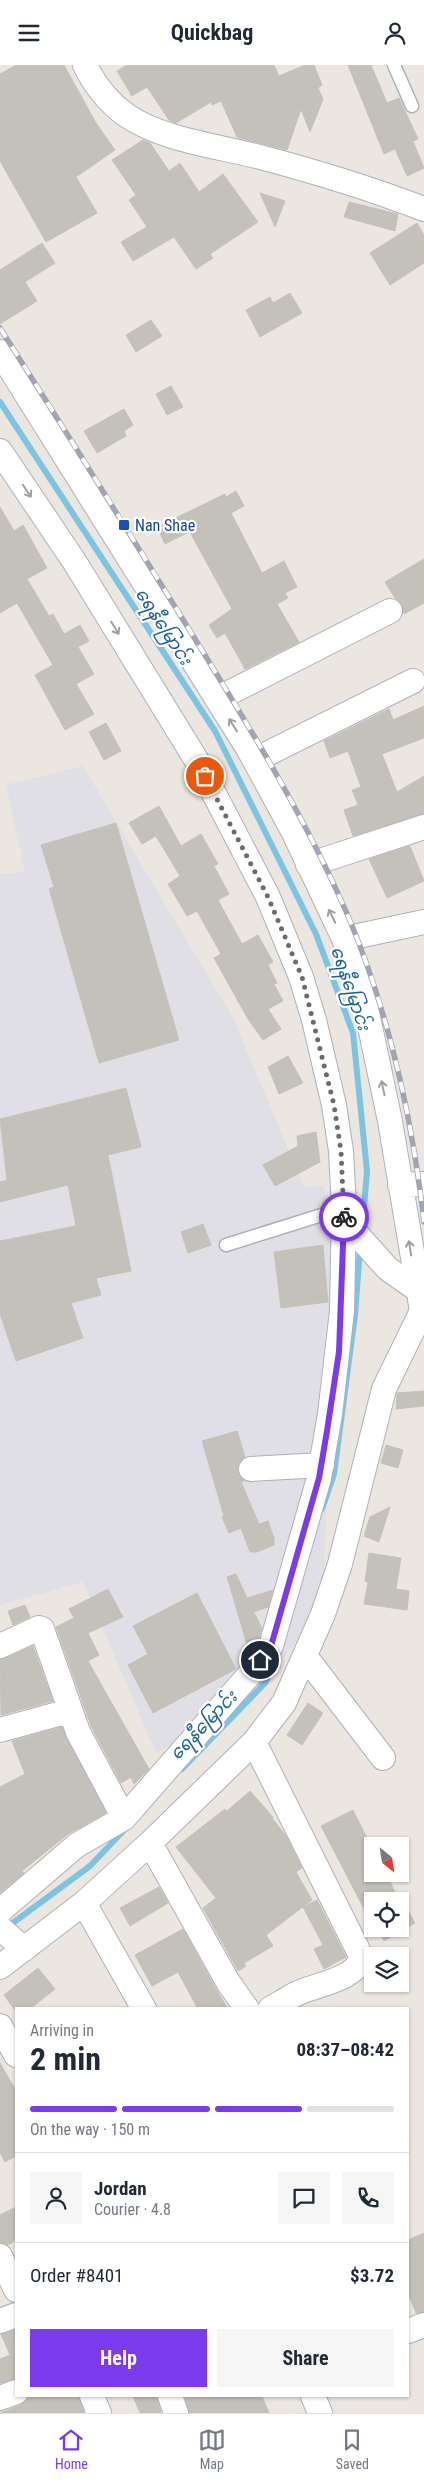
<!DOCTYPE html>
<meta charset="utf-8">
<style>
body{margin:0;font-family:"Roboto Condensed","Noto Sans Myanmar",sans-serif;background:#f6f6f7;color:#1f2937;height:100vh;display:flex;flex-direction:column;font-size:19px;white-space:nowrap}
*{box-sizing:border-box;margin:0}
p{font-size:16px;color:#747a83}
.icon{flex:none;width:28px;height:28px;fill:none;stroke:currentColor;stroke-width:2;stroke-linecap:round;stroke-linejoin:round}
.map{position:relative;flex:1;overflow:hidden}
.details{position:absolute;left:15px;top:1942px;width:394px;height:390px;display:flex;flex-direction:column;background:#fff;border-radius:0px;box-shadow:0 1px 4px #0004}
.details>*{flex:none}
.needle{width:32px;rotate:150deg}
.tools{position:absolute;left:364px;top:1772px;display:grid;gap:10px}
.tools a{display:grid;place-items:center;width:45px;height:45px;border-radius:0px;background:#fff;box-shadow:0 1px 4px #0004;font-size:25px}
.pin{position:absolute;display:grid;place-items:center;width:42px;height:42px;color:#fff;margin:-21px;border:2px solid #fff;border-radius:50%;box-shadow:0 1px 5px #0007}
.courier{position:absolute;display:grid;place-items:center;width:50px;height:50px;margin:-25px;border:4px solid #7c3aed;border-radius:50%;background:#fff;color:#222;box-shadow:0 1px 6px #0007}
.head em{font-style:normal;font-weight:700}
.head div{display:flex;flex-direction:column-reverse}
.head{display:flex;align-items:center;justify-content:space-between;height:85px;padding:0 15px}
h1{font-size:32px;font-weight:700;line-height:38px}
.bar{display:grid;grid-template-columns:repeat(4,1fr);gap:8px 5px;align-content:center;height:60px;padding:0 15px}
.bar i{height:6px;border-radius:4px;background:#e0e1e3}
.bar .current{background:#7c3aed}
.bar p{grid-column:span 4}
.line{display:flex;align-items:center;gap:12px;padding:0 15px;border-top:1px solid #e0e1e3}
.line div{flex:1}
.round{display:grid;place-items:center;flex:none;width:52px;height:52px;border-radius:0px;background:#f6f6f7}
.action{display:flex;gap:10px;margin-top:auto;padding:10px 15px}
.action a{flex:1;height:58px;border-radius:0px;background:#7c3aed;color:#fff;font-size:20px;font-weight:700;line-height:58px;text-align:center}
.action a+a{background:#f6f6f7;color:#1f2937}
header{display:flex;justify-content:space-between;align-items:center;height:65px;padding:0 15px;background:#fff;font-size:22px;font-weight:700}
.tab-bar{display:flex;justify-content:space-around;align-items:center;height:70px;border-top:1px solid #e0e1e3;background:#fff;font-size:14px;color:#747a83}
.tab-bar a{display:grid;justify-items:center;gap:2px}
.tab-bar .current{color:#7c3aed}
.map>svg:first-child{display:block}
</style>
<header><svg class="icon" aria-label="menu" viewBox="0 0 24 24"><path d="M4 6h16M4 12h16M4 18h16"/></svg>Quickbag<svg class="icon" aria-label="person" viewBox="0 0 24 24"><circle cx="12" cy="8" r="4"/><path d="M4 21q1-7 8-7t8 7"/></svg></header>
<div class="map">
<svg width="424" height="2348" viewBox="0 0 424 2348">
<rect width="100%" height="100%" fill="#ebe6df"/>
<!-- industrial -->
<path fill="#e0dfe5" d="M83,701L234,955L304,1122L324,1121L347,1252L329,1393L322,1548L246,1636L156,1688L83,1517L0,1540V809L25,807L6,720Z"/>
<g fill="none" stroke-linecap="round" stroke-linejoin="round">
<!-- stream -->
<path stroke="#7dc3e2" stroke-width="6" d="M0,337L215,666L316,869L353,968L367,1106L362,1165
M322,1444L334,1409L355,1250L360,1183
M182,1704L266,1617L273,1594
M6,1863L90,1801L127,1762"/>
</g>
<!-- building -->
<path fill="#c4c0ba" stroke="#c7c2b9" d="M16,0H64L96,58L115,85L76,112L97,148L46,177L0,96V9Z
M127,0H274L279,11L305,0H314L322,20L318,23L323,34L310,67L301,44L287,85L237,72L221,36L212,40L211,37L176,58L169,55L147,22L132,31L117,6Z
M348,0H371L387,38L399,33L418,74L413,76L424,103L407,111L395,84L384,89Z
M143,75L150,78L169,106L180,98L199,127L223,109L258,157L210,189L213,193L196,204L174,172L133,196L121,177L147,162L129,135L136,130L112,95Z
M260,128L285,136L275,162Z
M349,137L398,149L395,166L344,152Z
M417,158L424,170V198L390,220L370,188Z
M42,178L55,198L25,217L37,236L0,259V205Z
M290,228L302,248L260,272L246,245L270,232L273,238Z
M151,255L162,271L136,287L126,270Z
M171,321L183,342L167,350L156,329Z
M124,344L133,360L124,366L126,371L97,388L84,366Z
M236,426L244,441L231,448L262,508L284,496L297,522L285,528L288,533L277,539L299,577L245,604L225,568L217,573L209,560L232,544L191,469L189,467L165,479L157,462L225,429L226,432Z
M0,442L14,466L23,460L47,503L27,514L49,551L53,549L64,569L80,560L89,576L78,582L94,609L76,619L94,649L65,665L35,610L53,600L17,538L0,548Z
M424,494V538L404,549L402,539L395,533L385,517Z
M424,641V673L382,689L397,727L424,711V749L353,771L344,745L358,740L352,725L361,722L348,686L330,693L324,676L389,644L393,655Z
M106,658L121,686L104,695L89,667Z
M159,741L181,781L201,769L218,799L214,801L229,829L218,835L242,879L258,870L273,897L268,900L277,918L274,919L283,936L268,944L281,964L263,975L248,954L214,893L221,889L197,846L187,851L168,819L180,811L156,771L142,779L129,758Z
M116,758L179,975L99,998L49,824L54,822L41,780Z
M410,781L424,816L387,833L369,794Z
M288,991L303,1018L279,1029L268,1002Z
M126,1023L141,1082L108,1090L131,1206L96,1213L101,1230L71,1238L83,1273L16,1296L0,1249V1176L76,1161L68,1120L0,1137V1117L7,1115L0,1054Z
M316,1067L320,1097L275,1121L263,1100L298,1081L297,1071Z
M203,1159L211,1180L188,1188L181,1167Z
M323,1180L328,1237L281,1243L274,1187Z
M424,1326V1341L396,1344L397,1328Z
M237,1366L245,1392L239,1397L237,1404L244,1416L241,1417L259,1459L268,1456L274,1473V1480L257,1487H250L241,1463L229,1468L222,1452L224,1451L202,1376Z
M386,1380L403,1385L398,1403L381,1398Z
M390,1442L379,1477L364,1471L370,1452Z
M369,1488L401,1493L396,1524L409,1526L407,1545L364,1539L368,1517L365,1516Z
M236,1509L247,1533L273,1525L268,1542L254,1547L262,1564L258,1575L249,1586L227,1512Z
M108,1524L123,1552L88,1568L99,1590L88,1596L149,1704L134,1719L131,1712L121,1718L91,1661L56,1562L74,1553L69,1544Z
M197,1528L236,1604L153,1648L128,1600L148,1589L133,1561Z
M25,1540L30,1552L13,1560L8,1546Z
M33,1581L53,1636L1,1650L0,1595Z
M308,1638L323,1648L302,1680L287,1670Z
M62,1662L106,1748L68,1769L22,1806L24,1808L0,1828V1722L25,1709L12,1676Z
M250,1726L273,1752L272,1753L286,1771L302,1803L296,1807L312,1835L266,1870L273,1881L244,1898L246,1901L238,1906L203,1843L216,1833L176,1782L225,1744L227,1746Z
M353,1745L372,1783V1809H386L398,1833L400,1831L415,1858L384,1876L378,1864H400V1836H372V1859L321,1761Z
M159,1822L168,1838L130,1861L120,1843Z
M317,1835L346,1892L324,1904L314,1884L323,1880L303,1842Z
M183,1864L216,1924L228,1944H198L178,1907L152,1921L135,1890Z
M38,1903L55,1924L30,1944H14L4,1930Z
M0,1998L16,2026V2091L5,2097L0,2088Z
M16,2142V2175L8,2180L0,2177V2150Z
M424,2168V2247L416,2248L408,2228V2175Z
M16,2265V2314L0,2318V2294L10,2290L1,2269Z
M29,2331H79L84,2348H0L21,2340Z
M133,2331H157L161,2348H140Z
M185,2331H262L269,2348H189Z"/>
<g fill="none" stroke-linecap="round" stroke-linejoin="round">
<defs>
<path id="service" d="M394,0L412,41
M226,1180L344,1143"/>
<path id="minor" d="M85,0C94,19 109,38 126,50C162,75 218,81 260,92C317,107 369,123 424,144
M0,287L249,685L293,766L344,874L365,938L390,1056L424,1258
M0,386L74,496L197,696L268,832L301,912L314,955L334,1040L341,1086L344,1143L342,1246L330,1349L319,1413L271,1581L250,1609L124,1753L77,1780L0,1846
M217,634L390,546
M255,695L413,616
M308,800L424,762
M344,874L424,857
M400,1120L424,1119
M344,1155L388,1204L418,1225
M251,1404L322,1400
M0,1581L39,1563L42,1564L78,1667L124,1753
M305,1591L383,1693
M0,1665L69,1646
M254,1677L362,1893C354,1915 318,1919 298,1928C288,1933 279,1939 270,1944
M150,1778L228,1917L247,1944
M84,1838L144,1944
M0,1863L24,1884
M0,1902L84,1838L150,1778L254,1677L284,1638L323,1549L340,1499L384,1324L421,1248
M0,1961L16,1990
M0,2191L16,2225
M0,2256L16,2250
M408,2266L424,2260
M92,2331L99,2348
M170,2331L176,2348
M313,2331L320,2348
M0,2333L16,2327"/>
</defs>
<!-- service casing -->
<use href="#service" stroke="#afb0ba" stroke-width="15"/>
<!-- minor casing -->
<use href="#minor" stroke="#afb0ba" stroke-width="26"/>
<!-- service -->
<use href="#service" stroke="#fff" stroke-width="12"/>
<!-- minor -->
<use href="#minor" stroke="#fff" stroke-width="24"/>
<defs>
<path id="rail" d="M0,263C63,362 125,461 187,561C245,655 304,749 348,851C389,948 412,1052 424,1157"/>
</defs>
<!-- rail casing -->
<use href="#rail" stroke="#a2a4b3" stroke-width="5.5"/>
<!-- rail -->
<use href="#rail" stroke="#fff" stroke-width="4" stroke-dasharray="11" stroke-linecap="butt"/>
</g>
<!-- one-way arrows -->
<defs><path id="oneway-shaft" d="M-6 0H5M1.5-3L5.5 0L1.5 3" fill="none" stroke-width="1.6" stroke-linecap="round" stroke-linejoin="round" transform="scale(1.25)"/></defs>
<g stroke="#a0a0a0">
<use href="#oneway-shaft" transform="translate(27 426) rotate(56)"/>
<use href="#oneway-shaft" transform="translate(115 563) rotate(59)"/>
<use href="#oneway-shaft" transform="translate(233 660) rotate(-122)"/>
<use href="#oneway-shaft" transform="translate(332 851) rotate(-116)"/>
<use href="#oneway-shaft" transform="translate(383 1023) rotate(-102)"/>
<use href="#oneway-shaft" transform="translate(410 1183) rotate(-99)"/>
</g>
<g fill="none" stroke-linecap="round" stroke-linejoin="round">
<!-- done -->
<path stroke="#6e6c6a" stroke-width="5" stroke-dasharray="0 9" d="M205,711L268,832L302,912L334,1040L341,1086L344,1152"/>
<!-- route -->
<path stroke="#7c3aed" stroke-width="6" d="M260,1595L271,1581L319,1413L327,1366L339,1287L344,1152"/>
</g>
<!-- markers -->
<rect fill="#1a4fb4" stroke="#fff" stroke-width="2" x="118" y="454" width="12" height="12" rx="2.5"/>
<g text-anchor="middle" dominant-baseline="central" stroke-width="4.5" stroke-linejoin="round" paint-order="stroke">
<!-- transit labels -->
<g font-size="16" fill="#164399" stroke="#fff" text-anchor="start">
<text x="135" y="460">Nan Shae</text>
</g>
<!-- water labels -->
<g font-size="18" font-style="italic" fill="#1c638e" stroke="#fff">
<text transform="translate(164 561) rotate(57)">ရေနီမြောင်း</text>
<text transform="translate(351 923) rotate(71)">ရေနီမြောင်း</text>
<text transform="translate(203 1660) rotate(-46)">ရေနီမြောင်း</text>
</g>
</g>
</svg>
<div class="tools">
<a><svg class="needle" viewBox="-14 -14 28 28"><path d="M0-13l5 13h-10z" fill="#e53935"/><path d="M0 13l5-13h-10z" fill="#747a83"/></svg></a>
<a><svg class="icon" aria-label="locate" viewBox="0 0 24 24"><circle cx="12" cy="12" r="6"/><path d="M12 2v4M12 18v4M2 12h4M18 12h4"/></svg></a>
<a><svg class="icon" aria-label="layers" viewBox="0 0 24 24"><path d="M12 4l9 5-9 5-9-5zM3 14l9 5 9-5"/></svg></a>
</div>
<div class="pin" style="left:205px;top:711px;background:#ea580c"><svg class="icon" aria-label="bag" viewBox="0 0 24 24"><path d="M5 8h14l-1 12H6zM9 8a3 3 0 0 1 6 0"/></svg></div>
<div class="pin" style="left:260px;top:1595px;background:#1f2937"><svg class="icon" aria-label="home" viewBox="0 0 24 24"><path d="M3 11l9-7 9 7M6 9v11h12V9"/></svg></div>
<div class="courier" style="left:344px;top:1152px"><svg class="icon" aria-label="bike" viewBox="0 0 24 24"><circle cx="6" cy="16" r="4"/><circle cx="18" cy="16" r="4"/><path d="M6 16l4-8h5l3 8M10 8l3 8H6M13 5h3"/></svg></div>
<section class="details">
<div class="head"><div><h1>2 min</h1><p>Arriving in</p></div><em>08:37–08:42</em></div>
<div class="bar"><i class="current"></i><i class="current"></i><i class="current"></i><i></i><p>On the way · 150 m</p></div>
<div class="line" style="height:90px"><a class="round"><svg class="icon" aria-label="person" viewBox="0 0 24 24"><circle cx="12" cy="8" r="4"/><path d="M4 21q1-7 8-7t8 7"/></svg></a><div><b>Jordan</b><p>Courier · 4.8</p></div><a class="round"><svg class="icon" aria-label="chat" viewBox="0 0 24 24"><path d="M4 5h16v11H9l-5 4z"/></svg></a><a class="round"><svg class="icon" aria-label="phone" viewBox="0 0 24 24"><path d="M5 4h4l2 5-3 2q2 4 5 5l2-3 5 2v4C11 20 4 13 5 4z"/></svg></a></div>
<div class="line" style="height:65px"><div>Order #8401</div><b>$3.72</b></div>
<div class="action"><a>Help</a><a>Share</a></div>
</section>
</div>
<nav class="tab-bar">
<a class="current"><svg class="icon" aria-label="home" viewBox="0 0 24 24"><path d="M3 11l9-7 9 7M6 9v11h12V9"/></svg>Home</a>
<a><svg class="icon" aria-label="map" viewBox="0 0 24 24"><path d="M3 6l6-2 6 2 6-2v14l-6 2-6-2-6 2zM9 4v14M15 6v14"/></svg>Map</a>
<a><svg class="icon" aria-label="saved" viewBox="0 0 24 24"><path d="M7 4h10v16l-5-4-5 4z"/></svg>Saved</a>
</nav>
